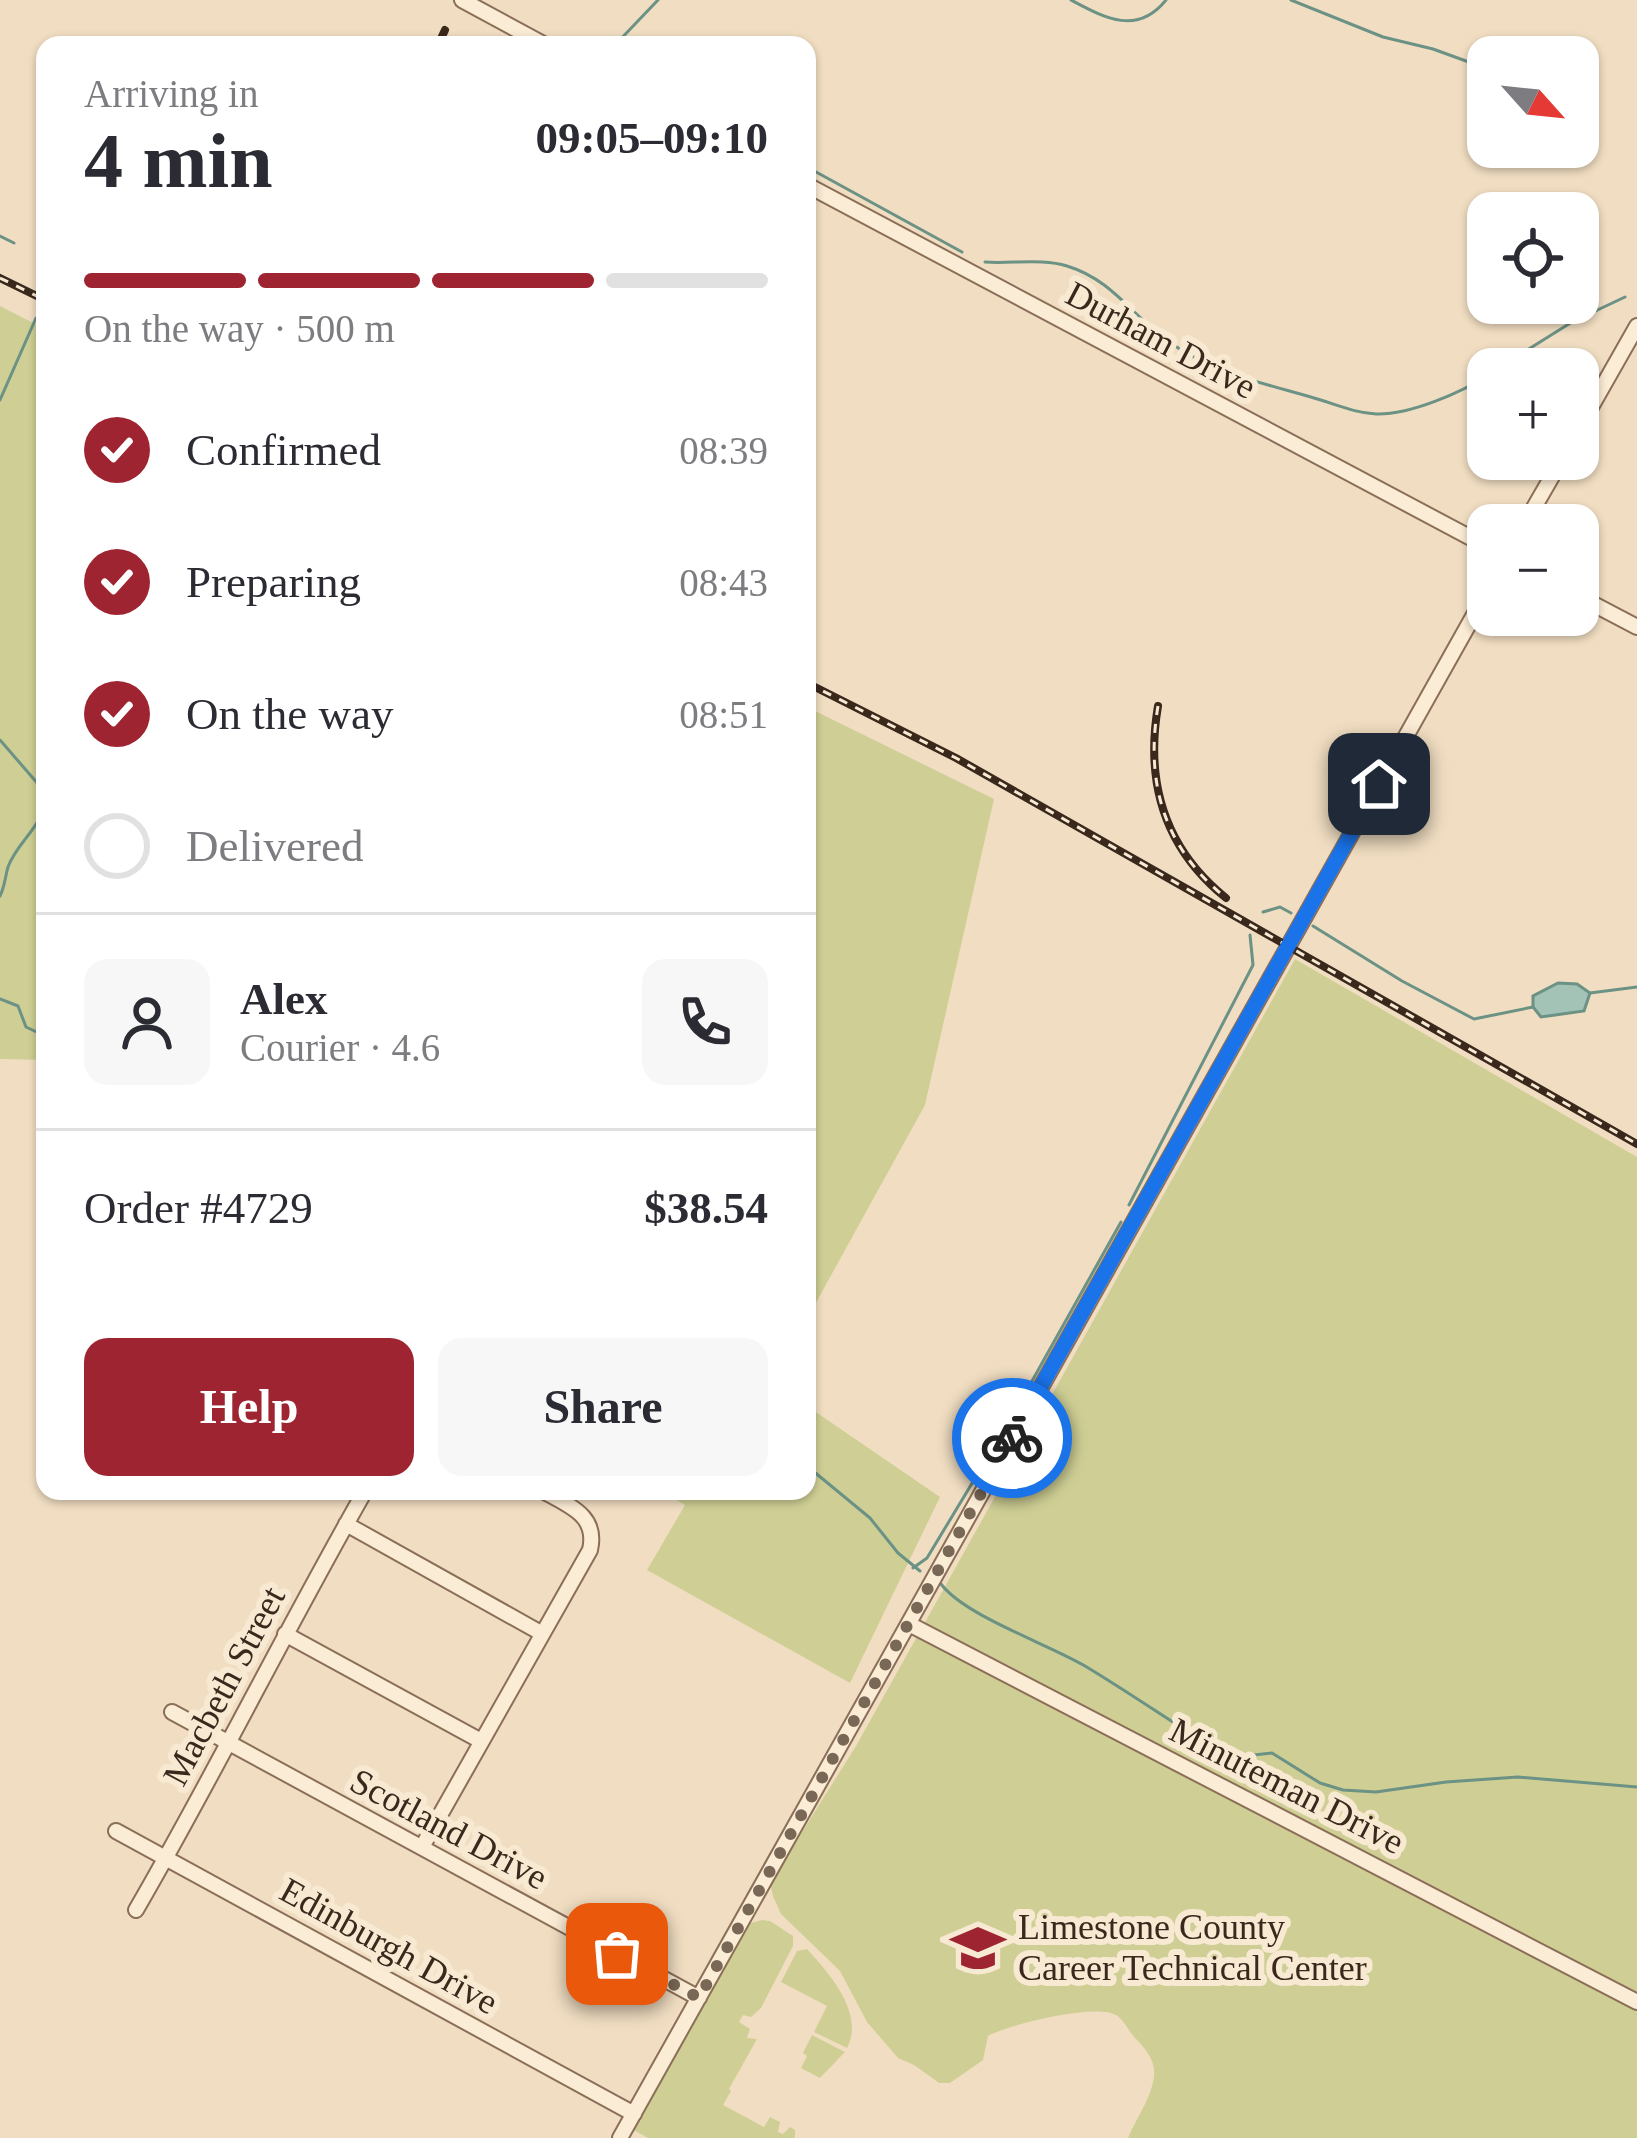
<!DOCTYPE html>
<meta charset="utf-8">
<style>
body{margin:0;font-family:"Times New Roman",serif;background:#f7f7f7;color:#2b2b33;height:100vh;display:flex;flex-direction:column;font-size:45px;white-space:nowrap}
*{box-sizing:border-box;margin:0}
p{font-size:39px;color:#7c7c81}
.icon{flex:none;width:66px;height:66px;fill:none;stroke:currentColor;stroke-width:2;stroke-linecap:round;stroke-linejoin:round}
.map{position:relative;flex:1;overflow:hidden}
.panel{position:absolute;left:36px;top:36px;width:780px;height:1464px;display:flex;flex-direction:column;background:#fff;border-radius:24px;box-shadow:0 3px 9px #0004}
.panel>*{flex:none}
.needle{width:78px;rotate:117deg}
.buttons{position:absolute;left:1467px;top:36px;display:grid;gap:24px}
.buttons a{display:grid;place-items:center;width:132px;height:132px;border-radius:24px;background:#fff;box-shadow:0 3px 9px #0004;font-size:60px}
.pin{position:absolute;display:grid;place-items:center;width:102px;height:102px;color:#fff;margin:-51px;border-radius:24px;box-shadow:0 6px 18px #0006}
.courier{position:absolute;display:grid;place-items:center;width:120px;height:120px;margin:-60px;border:9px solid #1a73e8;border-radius:50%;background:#fff;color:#222;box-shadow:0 3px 15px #0007}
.overview em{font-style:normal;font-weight:700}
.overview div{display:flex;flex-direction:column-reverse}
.overview{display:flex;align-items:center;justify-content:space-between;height:204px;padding:0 48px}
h1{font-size:78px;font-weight:700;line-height:90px}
.bar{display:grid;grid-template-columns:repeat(4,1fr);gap:18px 12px;align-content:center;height:144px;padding:0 48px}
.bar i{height:15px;border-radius:9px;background:#e1e1e2}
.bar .current{background:#9e2432}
.bar p{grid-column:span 4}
.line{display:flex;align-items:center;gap:30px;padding:0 48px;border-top:3px solid #e1e1e2}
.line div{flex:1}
.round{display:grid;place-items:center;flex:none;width:126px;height:126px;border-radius:24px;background:#f7f7f7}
ol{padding:0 48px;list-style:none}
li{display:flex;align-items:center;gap:36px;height:132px}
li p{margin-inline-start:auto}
li .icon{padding:12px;border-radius:50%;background:#9e2432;color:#fff;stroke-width:4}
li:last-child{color:#7c7c81}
li i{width:66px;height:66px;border:6px solid #e1e1e2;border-radius:50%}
.button{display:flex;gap:24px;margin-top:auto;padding:24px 48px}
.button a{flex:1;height:138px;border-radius:24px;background:#9e2432;color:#fff;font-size:48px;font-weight:700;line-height:138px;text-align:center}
.button a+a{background:#f7f7f7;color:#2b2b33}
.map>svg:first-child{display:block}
</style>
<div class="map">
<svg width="1637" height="2138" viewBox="0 0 1637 2138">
<rect width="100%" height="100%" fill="#f1dec2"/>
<!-- green -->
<path fill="#cfcf95" d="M0,306L45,329V1060L0,1059Z
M807,707L994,799L925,1105L807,1319Z
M1295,959L1637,1157V2138H1128C1136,2118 1151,2099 1154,2077C1156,2060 1145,2048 1134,2037C1128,2030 1124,2020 1116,2015C1095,2003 1007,2025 988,2036L983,2060L950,2083H939L914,2065L898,2058L867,2022L840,1971L781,1914L773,1896L770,1883L856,1746Z
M807,1406L940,1497L850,1683L647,1570L685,1505L662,1491H807Z
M762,1920L770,1921L793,1936V1946L761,2008L751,2017L743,2015L739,2022L750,2029L747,2038L757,2039L729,2089L731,2091L723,2105L764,2127L770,2117L780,2122L778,2132L783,2134L790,2127L795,2130V2138H648L630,2128L747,1924Z
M807,1949C830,1974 865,2014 847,2048L814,2032L827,2006L781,1982L797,1951Z
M812,2035L845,2052L820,2078L801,2068L807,2056L803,2053Z"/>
<!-- water -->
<path fill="#a4c3b7" stroke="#6b9284" stroke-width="3" d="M1558,983L1577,984L1590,993L1584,1011L1541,1017L1533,1007V996Z"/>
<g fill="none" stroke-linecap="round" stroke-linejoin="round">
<!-- stream -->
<path stroke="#6b9284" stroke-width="3" d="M1071,0C1105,18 1137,36 1166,0
M1291,0L1383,37L1433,49L1488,69
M615,45L658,0
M807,167L962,252
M0,236L14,243
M985,262C1010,264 1043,258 1067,266C1113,280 1132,316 1169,342C1213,373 1263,383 1314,398C1335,404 1354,413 1376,414C1409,415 1461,393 1488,375
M1497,369L1572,322L1625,297
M0,400L36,318
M0,740L45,792
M0,896C5,886 5,877 8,867C18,840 44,827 45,797
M1263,912L1280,907L1291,913
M1313,926L1402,981L1474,1019L1533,1007
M1590,993L1637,987
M0,999L18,1006L26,1027L45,1036
M1129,1205L1253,965L1250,935
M1027,1390L1121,1222
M807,1466L870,1518L898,1553L920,1571
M913,1568L927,1558L1018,1407
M941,1584C965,1616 1048,1644 1085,1666C1130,1693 1173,1723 1218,1751L1235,1757L1272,1753L1320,1783L1343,1790L1376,1792L1446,1782L1518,1777L1637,1787"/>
<defs>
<path id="minor" d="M462,0L545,45
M807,185L1488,547
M1578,430L1637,326
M1524,525L1562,459
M1578,596L1637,627
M346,1524L541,1633
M909,1624L1637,2002
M285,1634L481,1741
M172,1712L699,1998
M116,1831L634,2114
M422,1847L590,1550C598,1515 569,1506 543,1491
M136,1910C216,1772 286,1629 365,1491
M620,2138L1488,590"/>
</defs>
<!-- minor casing -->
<use href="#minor" stroke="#8b6e58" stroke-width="18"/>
<!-- minor -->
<use href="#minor" stroke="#fbecd5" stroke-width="14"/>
<defs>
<path id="rail" d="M438,45L445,30
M0,278L45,300
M807,683L956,758L1637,1144
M1158,706C1145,783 1164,848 1226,898"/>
</defs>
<!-- rail casing -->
<use href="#rail" stroke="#3a281d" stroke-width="8"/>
<!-- rail -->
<use href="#rail" stroke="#f7e9d2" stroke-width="3" stroke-dasharray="9" stroke-linecap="butt"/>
</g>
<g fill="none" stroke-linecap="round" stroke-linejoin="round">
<!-- done -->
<path stroke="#7a6857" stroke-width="12" stroke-dasharray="0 21.6" d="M617,1954L699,1998L1012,1438"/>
<!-- route -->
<path stroke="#1a73e8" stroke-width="15" d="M1012,1438L1379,784"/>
</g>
<!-- icons -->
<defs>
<symbol id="school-bare" viewBox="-9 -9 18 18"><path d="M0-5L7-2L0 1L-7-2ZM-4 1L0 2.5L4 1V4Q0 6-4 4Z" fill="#9e2432" stroke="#f7e9d2" stroke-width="2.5" paint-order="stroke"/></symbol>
</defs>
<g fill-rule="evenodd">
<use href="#school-bare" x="940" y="1910" width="76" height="76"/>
</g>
<g text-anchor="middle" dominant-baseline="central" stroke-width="12" stroke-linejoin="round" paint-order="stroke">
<!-- street labels -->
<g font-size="36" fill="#3a281d" stroke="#f7e9d2">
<text transform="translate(1161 340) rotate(28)">Durham Drive</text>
<text transform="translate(224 1686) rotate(-62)">Macbeth Street</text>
<text transform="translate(1287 1786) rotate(27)">Minuteman Drive</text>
<text transform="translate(449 1829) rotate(28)">Scotland Drive</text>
<text transform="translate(389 1946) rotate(29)">Edinburgh Drive</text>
</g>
<!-- poi labels -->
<g font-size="36" fill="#3a281d" stroke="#f7e9d2" text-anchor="start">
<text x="1018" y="1927">Limestone County<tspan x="1018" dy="41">Career Technical Center</tspan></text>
</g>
</g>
</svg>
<div class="buttons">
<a><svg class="needle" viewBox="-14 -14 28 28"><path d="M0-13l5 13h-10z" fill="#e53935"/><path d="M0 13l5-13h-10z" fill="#7c7c81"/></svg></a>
<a><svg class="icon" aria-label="locate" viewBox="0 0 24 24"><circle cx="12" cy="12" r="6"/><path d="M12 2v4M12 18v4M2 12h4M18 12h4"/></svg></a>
<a>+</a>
<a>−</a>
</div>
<div class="pin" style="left:617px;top:1954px;background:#ea580c"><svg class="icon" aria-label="bag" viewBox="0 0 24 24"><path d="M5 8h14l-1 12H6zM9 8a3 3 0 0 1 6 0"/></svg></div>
<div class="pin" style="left:1379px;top:784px;background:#1f2937"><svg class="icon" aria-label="home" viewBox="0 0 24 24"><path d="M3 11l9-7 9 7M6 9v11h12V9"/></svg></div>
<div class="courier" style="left:1012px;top:1438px"><svg class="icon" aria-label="bike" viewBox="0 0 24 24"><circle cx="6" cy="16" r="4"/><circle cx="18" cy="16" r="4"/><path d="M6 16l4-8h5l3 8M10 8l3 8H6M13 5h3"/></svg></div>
<section class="panel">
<div class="overview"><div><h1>4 min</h1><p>Arriving in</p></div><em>09:05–09:10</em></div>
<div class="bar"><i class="current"></i><i class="current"></i><i class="current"></i><i></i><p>On the way · 500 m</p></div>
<ol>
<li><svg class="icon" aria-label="check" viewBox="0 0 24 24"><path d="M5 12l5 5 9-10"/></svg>Confirmed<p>08:39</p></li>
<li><svg class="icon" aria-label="check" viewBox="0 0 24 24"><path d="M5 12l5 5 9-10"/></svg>Preparing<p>08:43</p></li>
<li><svg class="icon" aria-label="check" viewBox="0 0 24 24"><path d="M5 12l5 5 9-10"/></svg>On the way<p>08:51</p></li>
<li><i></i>Delivered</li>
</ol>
<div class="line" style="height:216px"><a class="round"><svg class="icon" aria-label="person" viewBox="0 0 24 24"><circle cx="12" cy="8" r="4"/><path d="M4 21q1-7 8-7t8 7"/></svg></a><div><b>Alex</b><p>Courier · 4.6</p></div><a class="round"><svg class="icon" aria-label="phone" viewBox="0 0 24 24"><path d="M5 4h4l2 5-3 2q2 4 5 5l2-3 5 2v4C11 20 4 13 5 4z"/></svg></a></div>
<div class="line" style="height:156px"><div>Order #4729</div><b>$38.54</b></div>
<div class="button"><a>Help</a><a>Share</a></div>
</section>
</div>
